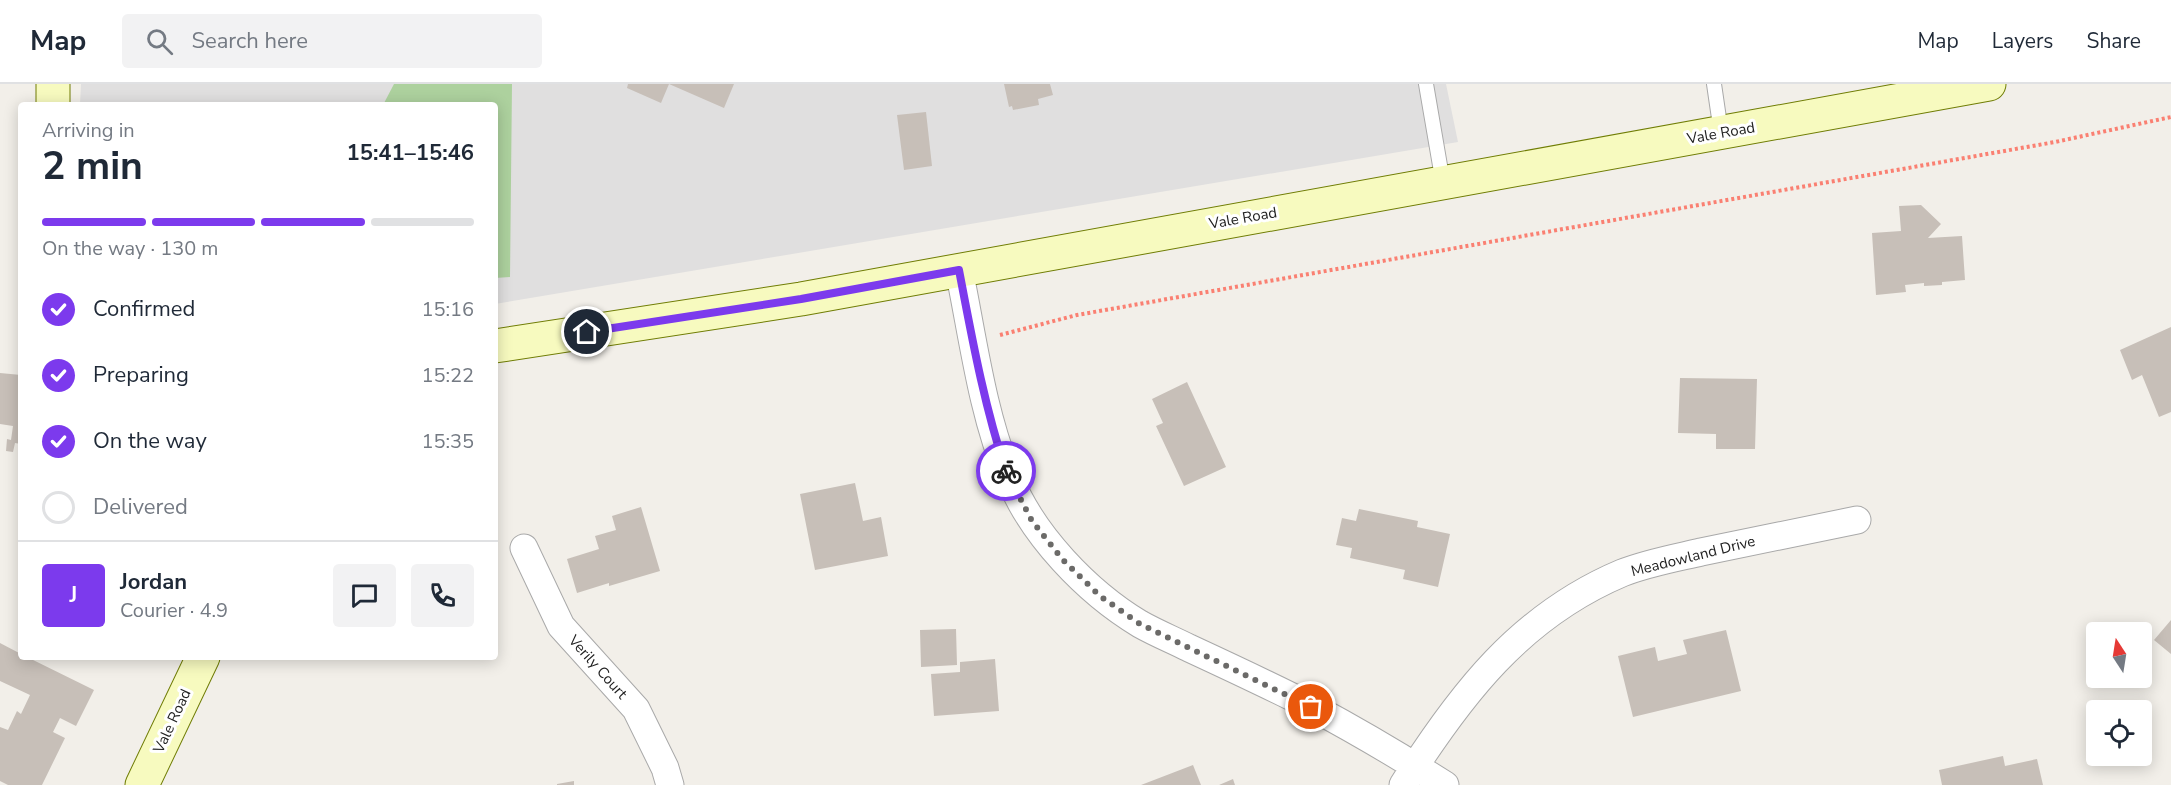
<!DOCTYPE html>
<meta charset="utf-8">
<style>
body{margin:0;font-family:"Nunito Sans",sans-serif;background:#f2f2f3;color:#1f2937;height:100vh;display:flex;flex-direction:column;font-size:22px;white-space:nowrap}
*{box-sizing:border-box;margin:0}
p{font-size:20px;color:#747a83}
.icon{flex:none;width:33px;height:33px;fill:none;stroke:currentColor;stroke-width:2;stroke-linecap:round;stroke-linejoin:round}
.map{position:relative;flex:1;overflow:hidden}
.drawer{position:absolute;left:18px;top:18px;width:480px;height:558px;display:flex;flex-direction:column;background:#fff;border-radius:6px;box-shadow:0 3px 15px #0003}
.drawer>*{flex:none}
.needle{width:39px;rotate:348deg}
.buttons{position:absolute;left:2086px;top:538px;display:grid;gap:12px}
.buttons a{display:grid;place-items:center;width:66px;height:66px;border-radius:6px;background:#fff;box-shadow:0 3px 15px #0003;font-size:30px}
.pin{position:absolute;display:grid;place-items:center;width:51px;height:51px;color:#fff;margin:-26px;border:3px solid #fff;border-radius:50%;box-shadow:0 2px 6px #0007}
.courier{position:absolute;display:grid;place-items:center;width:60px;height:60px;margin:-30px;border:4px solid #7c3aed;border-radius:50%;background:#fff;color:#222;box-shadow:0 2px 8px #0007}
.headline em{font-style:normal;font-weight:700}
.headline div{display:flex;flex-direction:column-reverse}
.headline{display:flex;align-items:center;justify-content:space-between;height:102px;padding:0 24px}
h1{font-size:39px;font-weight:700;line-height:45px}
.bar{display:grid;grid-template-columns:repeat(4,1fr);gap:9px 6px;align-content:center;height:72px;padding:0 24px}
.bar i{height:8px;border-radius:4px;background:#e0e1e3}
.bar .on{background:#7c3aed}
.bar p{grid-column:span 4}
.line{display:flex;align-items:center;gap:15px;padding:0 24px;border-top:2px solid #e0e1e3}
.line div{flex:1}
.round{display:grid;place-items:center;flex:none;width:63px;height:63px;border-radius:6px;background:#f2f2f3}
ol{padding:0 24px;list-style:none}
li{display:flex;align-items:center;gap:18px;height:66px}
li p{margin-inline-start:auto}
li .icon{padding:6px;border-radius:50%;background:#7c3aed;color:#fff;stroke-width:4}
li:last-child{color:#747a83}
li i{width:33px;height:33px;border:3px solid #e0e1e3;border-radius:50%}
header{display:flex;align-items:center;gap:36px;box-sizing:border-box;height:84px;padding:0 30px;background:#fff;border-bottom:2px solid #e0e1e3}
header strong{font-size:28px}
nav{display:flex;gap:33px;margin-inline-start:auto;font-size:21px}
.search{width:420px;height:54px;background:#f2f2f3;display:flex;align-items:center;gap:15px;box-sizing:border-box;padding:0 21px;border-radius:6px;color:#747a83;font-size:22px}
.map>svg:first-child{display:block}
</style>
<header>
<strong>Map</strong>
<div class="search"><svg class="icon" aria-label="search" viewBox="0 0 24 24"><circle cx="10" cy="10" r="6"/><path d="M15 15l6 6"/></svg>Search here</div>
<nav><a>Map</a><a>Layers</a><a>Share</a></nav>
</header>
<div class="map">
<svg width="2171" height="701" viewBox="0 0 2171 701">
<rect width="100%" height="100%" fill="#f2efe9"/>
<!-- residential -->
<path fill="#e0dfdf" d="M81,0H1446L1458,58L495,220V21H80Z"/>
<!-- forest -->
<path fill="#add19e" d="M394,0H512L510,193L495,194V21H383Z"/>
<!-- building -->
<path fill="#c7bfb8" d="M628,0H734L724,24L669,0L661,19L627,4Z
M1004,0H1050L1053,11L1038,15L1039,21L1013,26L1012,22L1009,23Z
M926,28L932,82L904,86L897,31Z
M1921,121L1941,140L1928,154L1962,152L1965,196L1942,198V201L1924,202V199L1905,201L1906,208L1876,211L1872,149L1901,147L1899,122Z
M2171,243V328L2159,333L2142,291L2132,296L2120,266Z
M0,289L21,291V360L15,359L13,368L6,367L7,355L11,356L13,342L0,340Z
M1680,294L1757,295L1755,365H1716V350L1678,349Z
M1187,298L1226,383L1184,402L1156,342L1163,339L1152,315Z
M855,399L863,437L881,433L888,472L815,486L800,410Z
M641,423L660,487L609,502V499L577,509L567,475L599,465L595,452L616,446L612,432Z
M1359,425L1418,437L1417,443L1450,450L1438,503L1403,495L1405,486L1350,474L1352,464L1336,461L1342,434L1356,437Z
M2171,536V570L2154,556Z
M956,545L957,581L921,583L920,546Z
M1726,546L1741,607L1633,633L1618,572L1655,563L1658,577L1687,570L1683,556Z
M0,559L21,570V573H27L94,606L76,642L60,634L53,648L65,654L42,701H8L0,697V643L8,646L17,627L21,630L30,611L0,597Z
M995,575L999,627L934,632L931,590L960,588V578Z
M2003,672L2005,682L2037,675L2043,701H1942L1939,686Z
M1193,681L1201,701H1141Z
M1233,695L1235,701H1219Z
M574,697V701H557V700Z"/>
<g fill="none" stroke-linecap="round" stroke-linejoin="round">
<defs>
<path id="service" d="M1426,0L1443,99
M1714,0L1721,48"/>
<path id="minor" d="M959,186C973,254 982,329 1009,393C1032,451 1087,508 1140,540C1156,549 1173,556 1189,564C1230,583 1271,602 1312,623C1357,647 1401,673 1445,701
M524,464L561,542L636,625L665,684L670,701
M1403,701C1460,611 1520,532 1622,489C1647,479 1675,474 1701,468C1753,457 1805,447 1857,436"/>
<path id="secondary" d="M53,21V0
M495,262L801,215L1989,0
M142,701L203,573"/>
</defs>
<!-- service casing -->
<use href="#service" stroke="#a9a9a9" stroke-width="16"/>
<!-- minor casing -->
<use href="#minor" stroke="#a9a9a9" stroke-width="29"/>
<!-- secondary casing -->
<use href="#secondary" stroke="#707d05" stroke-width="35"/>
<!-- path -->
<path stroke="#fa8072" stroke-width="4" stroke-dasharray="3 3" stroke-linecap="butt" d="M1000,251L1077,231L2055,58L2171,33"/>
<!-- service -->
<use href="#service" stroke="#fff" stroke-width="14"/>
<!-- minor -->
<use href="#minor" stroke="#fff" stroke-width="27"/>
<!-- secondary -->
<use href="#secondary" stroke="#f7fabf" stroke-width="33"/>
</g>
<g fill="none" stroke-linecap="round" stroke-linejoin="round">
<!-- done -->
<path stroke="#6b6a68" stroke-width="6" stroke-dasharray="0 10.8" d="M1006,387L1032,437L1063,476L1100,512L1140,540L1311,623"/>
<!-- route -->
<path stroke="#7c3aed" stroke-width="8" d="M587,248L801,215L959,186C972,254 984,321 1006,387"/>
</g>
<g text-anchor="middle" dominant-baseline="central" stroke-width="6" stroke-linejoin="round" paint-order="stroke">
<!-- street labels -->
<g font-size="15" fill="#222" stroke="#fff">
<text transform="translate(1721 49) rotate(-10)">Vale Road</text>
<text transform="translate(1243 134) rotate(-10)">Vale Road</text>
<text transform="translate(1693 472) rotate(-14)">Meadowland Drive</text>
<text transform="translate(598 583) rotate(48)">Verily Court</text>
<text transform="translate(172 637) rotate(-65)">Vale Road</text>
</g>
</g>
</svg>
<div class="buttons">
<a><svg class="needle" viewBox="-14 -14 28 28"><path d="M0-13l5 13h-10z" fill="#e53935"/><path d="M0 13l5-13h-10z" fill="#747a83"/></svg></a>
<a><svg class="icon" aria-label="locate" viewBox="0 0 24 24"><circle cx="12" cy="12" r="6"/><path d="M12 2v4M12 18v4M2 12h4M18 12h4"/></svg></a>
</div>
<div class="pin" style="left:1311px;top:623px;background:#ea580c"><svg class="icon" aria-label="bag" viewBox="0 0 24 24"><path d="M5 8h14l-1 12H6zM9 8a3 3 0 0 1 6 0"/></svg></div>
<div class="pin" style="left:587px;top:248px;background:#1f2937"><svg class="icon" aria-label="home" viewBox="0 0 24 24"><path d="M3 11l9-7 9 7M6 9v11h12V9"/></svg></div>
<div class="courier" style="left:1006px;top:387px"><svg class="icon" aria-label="bike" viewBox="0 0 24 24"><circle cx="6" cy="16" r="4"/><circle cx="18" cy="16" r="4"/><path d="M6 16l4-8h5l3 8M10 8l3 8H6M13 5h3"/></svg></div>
<section class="drawer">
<div class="headline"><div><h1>2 min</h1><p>Arriving in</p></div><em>15:41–15:46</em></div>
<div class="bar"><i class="on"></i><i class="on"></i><i class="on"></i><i></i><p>On the way · 130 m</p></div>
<ol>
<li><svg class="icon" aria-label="check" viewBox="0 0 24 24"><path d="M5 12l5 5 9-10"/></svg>Confirmed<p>15:16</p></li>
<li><svg class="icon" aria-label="check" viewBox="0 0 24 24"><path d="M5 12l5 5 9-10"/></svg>Preparing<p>15:22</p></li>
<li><svg class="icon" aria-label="check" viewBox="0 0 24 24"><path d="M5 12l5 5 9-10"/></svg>On the way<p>15:35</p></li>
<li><i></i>Delivered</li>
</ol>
<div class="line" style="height:108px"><b class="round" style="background:#7c3aed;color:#fff">J</b><div><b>Jordan</b><p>Courier · 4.9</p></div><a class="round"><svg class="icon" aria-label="chat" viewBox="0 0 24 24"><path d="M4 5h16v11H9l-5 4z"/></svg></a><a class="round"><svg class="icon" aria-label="phone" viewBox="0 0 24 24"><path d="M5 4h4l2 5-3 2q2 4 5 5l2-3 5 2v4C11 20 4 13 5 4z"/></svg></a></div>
</section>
</div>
